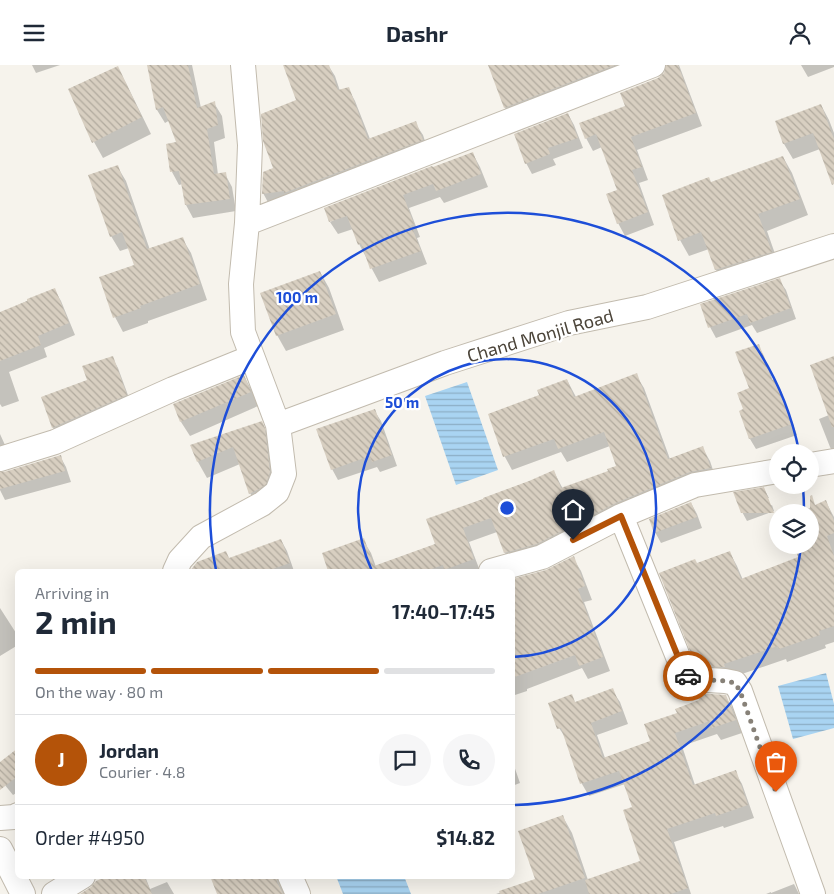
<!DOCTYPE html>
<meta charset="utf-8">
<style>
body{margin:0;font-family:"Exo 2",sans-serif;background:#f6f6f7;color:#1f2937;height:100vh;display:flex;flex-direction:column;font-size:19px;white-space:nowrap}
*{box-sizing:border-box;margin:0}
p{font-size:16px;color:#747a83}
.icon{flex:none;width:28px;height:28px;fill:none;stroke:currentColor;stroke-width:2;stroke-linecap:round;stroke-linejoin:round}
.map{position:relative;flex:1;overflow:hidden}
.side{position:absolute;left:15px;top:504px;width:500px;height:310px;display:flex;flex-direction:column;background:#fff;border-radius:8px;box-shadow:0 5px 20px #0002}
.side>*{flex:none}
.fabs{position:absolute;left:769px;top:379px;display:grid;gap:10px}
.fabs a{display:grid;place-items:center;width:50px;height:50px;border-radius:50%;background:#fff;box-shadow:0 5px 20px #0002;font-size:25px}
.pin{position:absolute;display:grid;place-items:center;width:42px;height:42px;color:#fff;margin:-51px -21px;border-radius:50% 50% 50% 0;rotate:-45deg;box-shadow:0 0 5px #0007}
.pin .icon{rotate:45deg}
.courier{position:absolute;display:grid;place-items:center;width:50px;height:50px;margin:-25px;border:4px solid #b45309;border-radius:50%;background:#fff;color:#222;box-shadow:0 1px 6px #0007}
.overview em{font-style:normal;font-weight:700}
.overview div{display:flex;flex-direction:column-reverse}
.overview{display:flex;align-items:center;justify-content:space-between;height:85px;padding:0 20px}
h1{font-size:32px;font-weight:700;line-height:38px}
.bar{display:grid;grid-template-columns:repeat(4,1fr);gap:8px 5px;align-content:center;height:60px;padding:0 20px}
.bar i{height:6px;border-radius:4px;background:#e0e1e3}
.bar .active{background:#b45309}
.bar p{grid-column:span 4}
.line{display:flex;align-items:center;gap:12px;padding:0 20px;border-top:1px solid #e0e1e3}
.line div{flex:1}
.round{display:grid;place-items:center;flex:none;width:52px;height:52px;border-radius:26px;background:#f6f6f7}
header{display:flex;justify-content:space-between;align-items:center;height:65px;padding:0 20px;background:#fff;font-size:22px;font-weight:700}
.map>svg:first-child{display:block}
</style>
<header><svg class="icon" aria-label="menu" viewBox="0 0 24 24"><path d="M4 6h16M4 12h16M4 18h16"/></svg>Dashr<svg class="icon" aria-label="person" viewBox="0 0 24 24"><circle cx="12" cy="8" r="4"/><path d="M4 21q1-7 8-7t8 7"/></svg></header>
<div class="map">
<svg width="834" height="829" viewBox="0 0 834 829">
<defs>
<pattern id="water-rules" width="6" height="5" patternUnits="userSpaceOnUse" patternTransform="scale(1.25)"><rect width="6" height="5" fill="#a9d4f2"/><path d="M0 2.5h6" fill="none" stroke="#8caec5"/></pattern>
<pattern id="building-back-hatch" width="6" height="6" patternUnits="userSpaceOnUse" patternTransform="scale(1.25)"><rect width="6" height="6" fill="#d8cfc1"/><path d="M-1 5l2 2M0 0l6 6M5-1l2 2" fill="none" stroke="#b1aa9e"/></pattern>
</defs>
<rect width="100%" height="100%" fill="#f6f3ec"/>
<!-- water -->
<path fill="url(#water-rules)" d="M467,317L498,405L456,420L425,331Z
M826,608L834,639V663L793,674L778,621Z
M336,811H404L411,829H343Z"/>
<!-- shadow -->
<path fill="#0003" d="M32,0H60L36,8Z
M148,0H192L201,43L214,38L222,51L225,73L214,77L218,110L225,109L232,122L236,146L193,153L186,140L183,119L179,120L172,107L178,78L170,55L165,58L157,45Z
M284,0H328L335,11L340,26L348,23L355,36L370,74L415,58L423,70L429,88L270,141L263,128L275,103L298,36Z
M495,0H654L512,55L505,43L490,2Z
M666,0H679L702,61L637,85L648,115L639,118L654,160L625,171L618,158V126L602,82L593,86L586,73L626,42L665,9Z
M801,0H834V2L808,12Z
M117,2L126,18L151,69L103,93L94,77L69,24Z
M821,40L829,55L834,68V118L820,84L793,94L784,79L776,57Z
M568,49L574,60L583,83L553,94L556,100L532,109L526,98Z
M473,89L480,102L488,122L444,138L440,132L409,143L420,172L417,173L427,199L379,217L372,204L367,192H366L359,179L353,164L338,169L330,157L433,104Z
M783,92L792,108L808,150L767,166L780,203L726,221L716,205L709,184L689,191L680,175L711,118Z
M117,101L126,116L150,185L182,173L191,188L207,235L148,256V258L123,267L115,252L135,201L129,183L120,186L111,171Z
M320,207L329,223L344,265L286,286L277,270Z
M779,215L786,225L796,254L757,268L752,260L716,273L710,262Z
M54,224L61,236L75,270L44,283L47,292L9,307L19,336L2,342L0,339V248Z
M758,280L764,291L773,316L775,315L781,326L797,370L756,384L750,374L740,346L745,345L750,324Z
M112,292L118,303L132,341L59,373L53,363L42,333L89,316Z
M834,292V390L830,382L819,354L829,350Z
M636,310L644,323L670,394L702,382L710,396L717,417L513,501L505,488L497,467L469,477L480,506H330L323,489L363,475L371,488L376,502L437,480L428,455L554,407L563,424L609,407L618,402L610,381L567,397L561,387L512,405L505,392L489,350L540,331L567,315L576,332Z
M244,311L252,326L258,341L190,371L181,357L175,340Z
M374,345L381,356L397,401L380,407L377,402L338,415L332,404Z
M261,357L270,373L279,424L259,444L250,428L240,399L207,413L198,397L192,381Z
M0,369L5,380L0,393Z
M60,391L66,402L71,417L5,435L0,425V409Z
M764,424L769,433H767L770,441L772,440L774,446L747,456L741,445Z
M826,437L834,452V577L825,580L826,583L787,597L786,594L730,613L705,614L698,600L697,500L730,488L737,501L743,515L800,493L795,480H810V448H797Z
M691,438L697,449L702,463L661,478L655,467Z
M281,475L287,486L294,506H191L193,503L229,494Z
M573,493L581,506L592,535L584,537L610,606L588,614L582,603L527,624V626L512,631V516L546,506Z
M0,543L18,571V580L0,591Z
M612,625L620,637L628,659L597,670L605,693L651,677L726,632L733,644L742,668L721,675L717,669L682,681L695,720L735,707L742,719L754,753L724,763L723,761L674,777L691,829H496L536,815L563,752L572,768L588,815L642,797L633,743L625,719L589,731L582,719L567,675L559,663L575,638Z
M18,687V727L13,730L0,714V698Z
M512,695L520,718L512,721Z
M111,811H145L150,824L167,817L174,829H82Z
M211,811H279L285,824V829H218Z
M794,819L799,829H766L771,827V828Z"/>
<!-- building -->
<path fill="url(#building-back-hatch)" d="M147,0H188L197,43L215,36L218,60L207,64L214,109L226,107L230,134L185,140L179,106L170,107L166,79L176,77L163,42L156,45Z
M283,0H329L338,25L349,22L368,74L416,56L423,75L284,128V126L262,129L263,107L273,103L263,76L261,49L296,35Z
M488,0H615L504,43Z
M666,0H678L696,48L631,72L642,102L632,105L648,147L617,159L606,129L617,125L596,69L585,74L579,58L625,41L620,28L658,13L664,8Z
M118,1L142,52L92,78L68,24Z
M821,39L834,74V119L832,120L813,68L783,79L775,56Z
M568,48L578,73L548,83L550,89L525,99L514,69Z
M473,87L481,109L436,126L433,119L403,130L414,159L411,160L421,186L370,204L361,178L358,180L347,151L329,157L324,143L432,101L433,102Z
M783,91L800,134L758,149L772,187L715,205L701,167L678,176L662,130L709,112L711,117Z
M118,100L147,184L183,172L200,219L140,241L141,243L113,253L99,212L134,200L122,167L110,172L88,110Z
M320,206L336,249L276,271L260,228Z
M780,213L791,243L750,258L747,249L708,263L700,239Z
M55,223L69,258L38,271L41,280L0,296V247L27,236V234Z
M759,279L772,315L775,314L792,359L749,374L739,346L743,344L737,328L749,323L735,287Z
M113,291L127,330L52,363L41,332L87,315L82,301Z
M834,291V362H832L810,300Z
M637,308L668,394L703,381L711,403L690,407L616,438L537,479L504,488L491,453L463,463L474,494L444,505L443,500L426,506H328L322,488L364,473L374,501L435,479L426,454L483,434V433L529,416L554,405L561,423L608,406L607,404L616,401L604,367L558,384L554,374L503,392L488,349L539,330L537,325L567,314L574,332Z
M244,310L251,327L180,357L173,339Z
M375,344L392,390L372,397L370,391L331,405L316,364Z
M262,356L265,363L270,407L266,419L259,424L249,429L233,382L197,397L190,380Z
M61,390L65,406L0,424V407H4Z
M764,422L774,448H741L733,427Z
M812,430L815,440L826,435L834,456V468L827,471L834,491V561L819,566L820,570L779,584L778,581L724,599L725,602L696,601L659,508L695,494L697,498L730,486L741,514L798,492L794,480H810V431Z
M691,437L697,452L654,468L649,454Z
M281,474L290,498L267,506H190L197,497L226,486L229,493Z
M574,491L585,521L578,524L603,592L579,601L575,590L512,613V514L546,505Z
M613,623L622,646L591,658L603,693L650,676L644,659L677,648L675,644L699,635L696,628L726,630L736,655L712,663L710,656L675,668L693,720L736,705L748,740L716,751L715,748L667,764L688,823L671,829H589L585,815L640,796L623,745L632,742L619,706L580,719L561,663L557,664L548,638L572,629L575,637Z
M18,683V711L0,725V697Z
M563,750L585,813L538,829H500L499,826L535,814L518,766Z
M107,811H144L152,829H80L91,822L96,816Z
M210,811H277V817L283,829H217Z"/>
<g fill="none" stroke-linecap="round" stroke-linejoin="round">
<defs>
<path id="street" d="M247,158L653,0
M278,360L445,298L569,258L647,242L834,181
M0,394L55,377L173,324L252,292
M810,400L834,396
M621,451L685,609L691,614L725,616L735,618L740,626L813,829
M175,506L180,495L201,472L262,439L277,427L284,409L278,360L243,267L241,219L247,158L250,80L243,0
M491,506L542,492L621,451L695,420L778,406
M0,753L14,752L18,750
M0,784L23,829
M290,811L298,829
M54,829L83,811"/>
</defs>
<!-- street casing -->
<use href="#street" stroke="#c2bbae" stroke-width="26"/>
<!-- street -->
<use href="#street" stroke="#fff" stroke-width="24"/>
</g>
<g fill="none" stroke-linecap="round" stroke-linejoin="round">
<!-- done -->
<path stroke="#878178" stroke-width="5" stroke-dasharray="0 9" d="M688,611L691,614L725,616L735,618L740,626L776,727"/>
<!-- route -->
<path stroke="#b45309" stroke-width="6" d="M573,475L621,451L685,609L688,611"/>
</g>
<!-- distance rings -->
<g fill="none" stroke="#1d4ed8" stroke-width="2.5">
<path d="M372 506A149 149 0 1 1 513 592"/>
<path d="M801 482A297 297 0 0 1 515 740M216 505A297 297 0 1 1 799 386M803 422A297 297 0 0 1 804 446"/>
</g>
<g text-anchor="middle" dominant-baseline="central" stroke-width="4.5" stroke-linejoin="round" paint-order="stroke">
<!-- street labels -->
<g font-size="18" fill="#4b4439" stroke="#fff">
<text transform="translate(540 270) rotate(-16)">Chand Monjil Road</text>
</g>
</g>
<circle cx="507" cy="443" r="8" fill="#1d4ed8" stroke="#fff" stroke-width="2.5"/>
<g font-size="15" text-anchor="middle" font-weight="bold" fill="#1d4ed8" stroke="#fff" stroke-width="4.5" stroke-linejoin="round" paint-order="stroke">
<text x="297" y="238">100 m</text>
<text x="402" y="343">50 m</text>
</g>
</svg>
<div class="fabs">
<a><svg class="icon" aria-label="locate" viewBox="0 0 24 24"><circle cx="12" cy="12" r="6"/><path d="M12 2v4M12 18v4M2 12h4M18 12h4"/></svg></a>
<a><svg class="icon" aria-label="layers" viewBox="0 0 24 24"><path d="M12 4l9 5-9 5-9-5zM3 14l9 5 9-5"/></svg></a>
</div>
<div class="pin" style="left:776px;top:727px;background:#ea580c"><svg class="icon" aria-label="bag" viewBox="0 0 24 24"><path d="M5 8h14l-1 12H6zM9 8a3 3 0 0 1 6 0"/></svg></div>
<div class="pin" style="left:573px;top:475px;background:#1f2937"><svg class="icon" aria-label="home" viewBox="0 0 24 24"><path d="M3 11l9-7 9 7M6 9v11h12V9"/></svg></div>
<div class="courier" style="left:688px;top:611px"><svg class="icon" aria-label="car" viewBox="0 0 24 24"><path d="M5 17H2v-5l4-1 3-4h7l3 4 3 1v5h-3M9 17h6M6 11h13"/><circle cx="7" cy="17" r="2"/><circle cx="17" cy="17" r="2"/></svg></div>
<section class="side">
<div class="overview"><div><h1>2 min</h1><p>Arriving in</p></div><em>17:40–17:45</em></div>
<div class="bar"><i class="active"></i><i class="active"></i><i class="active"></i><i></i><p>On the way · 80 m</p></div>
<div class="line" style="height:90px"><b class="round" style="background:#b45309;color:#fff">J</b><div><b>Jordan</b><p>Courier · 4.8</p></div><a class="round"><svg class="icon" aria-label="chat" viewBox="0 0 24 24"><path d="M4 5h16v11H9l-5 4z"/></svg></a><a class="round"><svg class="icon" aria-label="phone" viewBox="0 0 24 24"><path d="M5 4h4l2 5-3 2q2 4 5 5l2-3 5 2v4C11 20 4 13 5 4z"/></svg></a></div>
<div class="line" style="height:65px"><div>Order #4950</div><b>$14.82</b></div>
</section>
</div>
